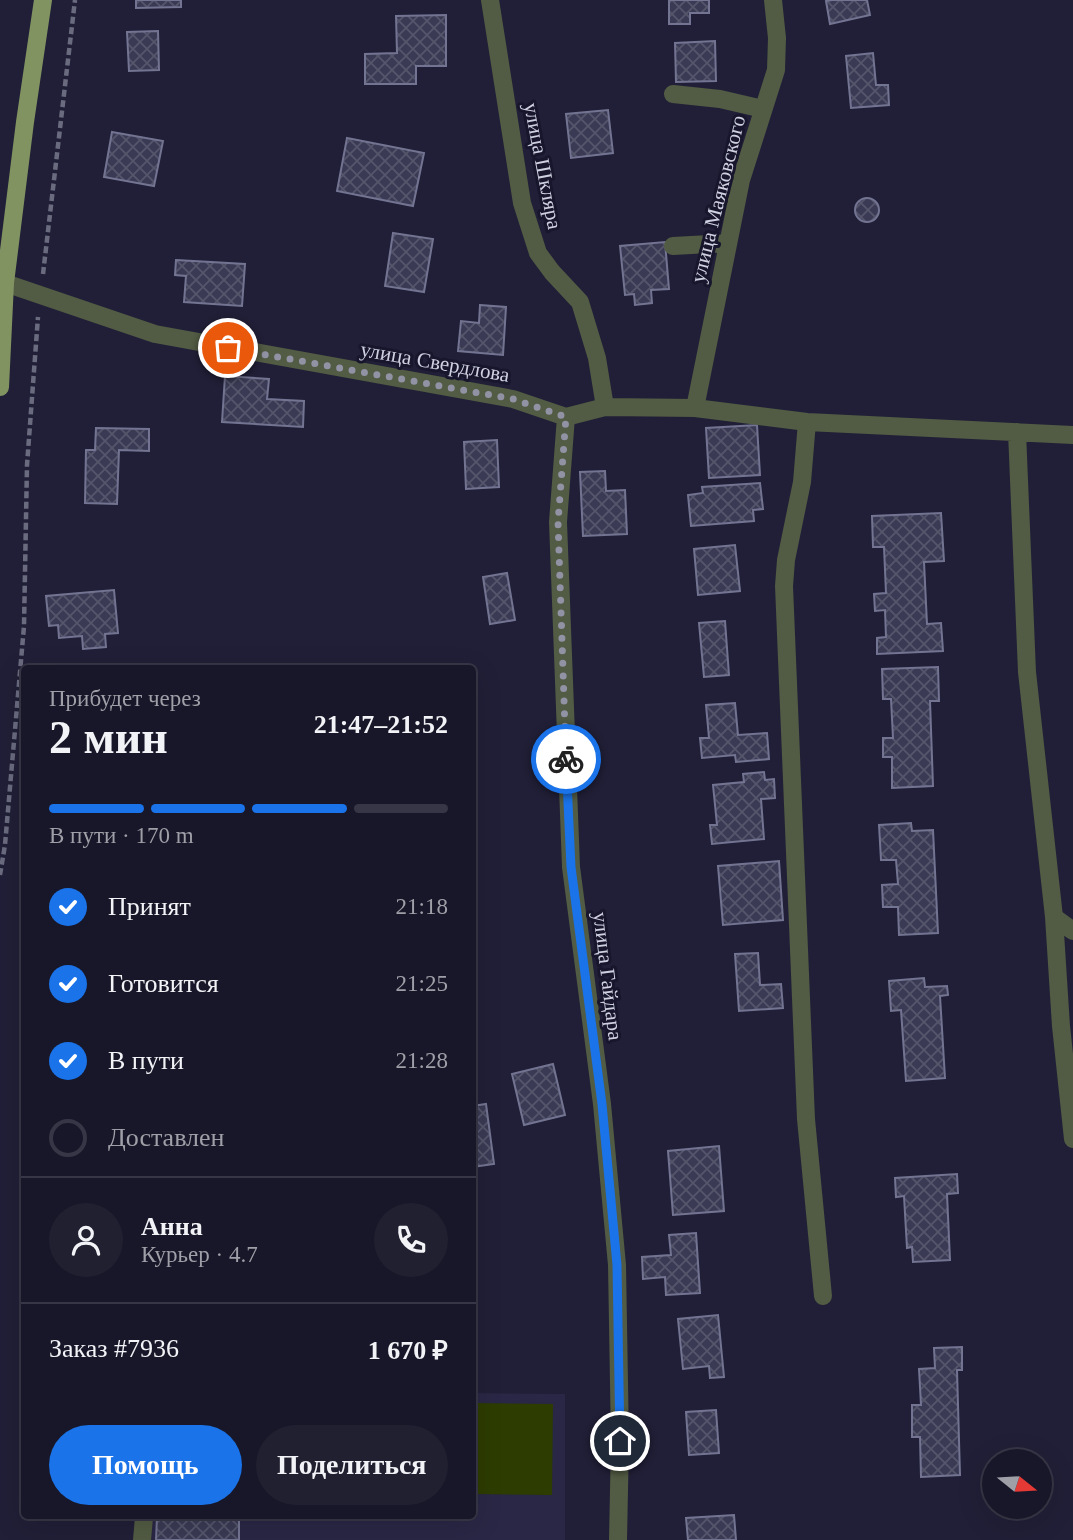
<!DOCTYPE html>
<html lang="ru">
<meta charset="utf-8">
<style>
body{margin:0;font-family:Georgia,serif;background:#212031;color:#f1f3f6;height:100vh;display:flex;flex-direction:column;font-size:26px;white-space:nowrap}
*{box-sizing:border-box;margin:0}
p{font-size:23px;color:#9f9fa8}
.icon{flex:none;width:38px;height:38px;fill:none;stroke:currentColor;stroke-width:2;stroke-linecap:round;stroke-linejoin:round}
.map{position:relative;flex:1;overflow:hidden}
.sheet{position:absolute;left:21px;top:665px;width:455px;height:854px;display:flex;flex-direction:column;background:#181729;border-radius:7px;box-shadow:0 7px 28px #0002,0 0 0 2px #363646}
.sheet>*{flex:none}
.needle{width:46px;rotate:108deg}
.tools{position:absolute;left:982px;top:1449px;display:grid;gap:14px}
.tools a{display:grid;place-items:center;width:70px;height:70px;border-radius:50%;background:#181729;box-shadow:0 7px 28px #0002,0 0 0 2px #363646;font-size:35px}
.pin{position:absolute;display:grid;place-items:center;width:60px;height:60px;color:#fff;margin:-30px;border:4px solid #fff;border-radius:50%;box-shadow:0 2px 7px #0007}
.courier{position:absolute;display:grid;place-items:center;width:70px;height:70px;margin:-35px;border:5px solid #1a73e8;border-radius:50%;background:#fff;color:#222;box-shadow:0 2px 9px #0007}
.headline em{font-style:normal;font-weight:700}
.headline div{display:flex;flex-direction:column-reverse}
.headline{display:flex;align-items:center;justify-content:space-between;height:119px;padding:0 28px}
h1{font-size:46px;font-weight:700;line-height:52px}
.bar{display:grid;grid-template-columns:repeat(4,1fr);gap:10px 7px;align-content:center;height:84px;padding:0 28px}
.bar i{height:9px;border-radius:5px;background:#363646}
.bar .on{background:#1a73e8}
.bar p{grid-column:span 4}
.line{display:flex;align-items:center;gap:18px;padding:0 28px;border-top:2px solid #363646}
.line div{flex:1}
.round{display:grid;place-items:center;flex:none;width:74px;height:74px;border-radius:37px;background:#212031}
ol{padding:0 28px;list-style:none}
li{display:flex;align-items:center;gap:21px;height:77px}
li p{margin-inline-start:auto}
li .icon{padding:7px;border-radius:50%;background:#1a73e8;color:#fff;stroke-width:4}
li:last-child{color:#9f9fa8}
li i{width:38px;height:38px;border:4px solid #363646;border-radius:50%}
.button{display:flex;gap:14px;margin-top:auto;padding:14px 28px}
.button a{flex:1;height:80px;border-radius:42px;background:#1a73e8;color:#fff;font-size:28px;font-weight:700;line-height:80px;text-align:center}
.button a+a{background:#212031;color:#f1f3f6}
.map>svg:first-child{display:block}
</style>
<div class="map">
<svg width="1073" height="1540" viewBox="0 0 1073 1540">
<defs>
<pattern id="building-cross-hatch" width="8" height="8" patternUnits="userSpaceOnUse" patternTransform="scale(1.75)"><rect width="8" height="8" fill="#3a3a54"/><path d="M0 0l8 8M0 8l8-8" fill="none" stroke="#55556c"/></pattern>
</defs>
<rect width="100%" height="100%" fill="#201f37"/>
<!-- built -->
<path fill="#292745" d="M473,1393L565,1394V1540H134L136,1516H472Z"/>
<!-- pitch -->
<path fill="#2d3c01" d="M473,1403L553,1404L552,1495L473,1494Z"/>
<!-- building -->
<path fill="url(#building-cross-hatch)" stroke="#737491" stroke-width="2" d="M136,0H181V7L136,8Z
M669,0H709V13H690V24H669Z
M832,0H867L870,15L830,24L826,1Z
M446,15V66H416V84H365V54L397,53L396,16Z
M158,31L159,70L129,71L127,32Z
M715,41L716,81L676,82L675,43Z
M873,53L876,85H888L889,105L851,108L846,56Z
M608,110L613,153L571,158L566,114Z
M112,132L163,141L154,186L104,177Z
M347,138L424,153L413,206L337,191Z
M855 210a12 12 0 1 1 24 0a12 12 0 1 1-24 0Z
M393,233L433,239L424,292L385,286Z
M665,242L669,289L651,290L652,303L635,305L634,294L625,295L620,246Z
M176,260L245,264L242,306L184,302L186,276L175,275Z
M480,305L506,307L503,355L458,351L461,321L479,323Z
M225,376L269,379L267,399L304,401L303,427L222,422Z
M757,425L760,475L709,478L706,428Z
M96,428L149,429V451L119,450L117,504L85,503L86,450H95Z
M497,440L499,487L466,489L464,442Z
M605,471L606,491L625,490L627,534L583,536L580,472Z
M760,483L763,509L753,510L754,521L691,526L688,495L703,493L702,487Z
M941,513L944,561L924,562L927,624L941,623L943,651L877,654V638L886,637L885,610L875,611L874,594L886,593L884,547H873L872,516Z
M735,545L740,591L698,595L694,549Z
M507,573L515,620L490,624L483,577Z
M114,590L118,633L105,634L106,647L83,649L82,636L59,638L58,625L49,626L46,596Z
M725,621L729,675L704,677L699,623Z
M938,667L939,701H930L933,786L892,788V757H883V738H893L891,699H883L882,669Z
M735,703L738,735L767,733L769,759L736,762L735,755L702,758L700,738H709L706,705Z
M764,772L765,780L774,779L775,798L761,799L764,839L712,844L710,825H717L713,785L744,782L743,774Z
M911,823L912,831L933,830L938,933L899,935L898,907H883L882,885L898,884L896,860H881L879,825Z
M779,861L783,920L723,925L718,866Z
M758,953L760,985L781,984L783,1008L739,1011L735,954Z
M924,978L925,987L947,986L948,995L940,996L945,1078L906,1081L901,1010L891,1011L889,981Z
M553,1064L565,1115L524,1125L512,1074Z
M486,1104L494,1164L472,1167V1106Z
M719,1146L724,1211L673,1215L668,1151Z
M957,1174L958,1193L947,1194L950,1260L913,1262L912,1247L907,1248L904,1196L896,1197L895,1178Z
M696,1233L700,1293L666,1295L665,1277L643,1279L642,1257L671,1255L669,1235Z
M718,1315L724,1377L710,1378L709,1366L683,1369L678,1319Z
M962,1347V1370H957L960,1475L921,1477L920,1437H912V1405H921L919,1369L935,1368L934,1348Z
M716,1410L719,1453L689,1455L686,1412Z
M734,1515L736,1540H688L686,1518Z
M157,1516H239V1540H156Z"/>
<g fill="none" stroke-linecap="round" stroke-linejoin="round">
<!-- path -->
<path stroke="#6b6b80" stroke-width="4.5" stroke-dasharray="7 3.5" stroke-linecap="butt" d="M43,274L75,0
M0,875L5,845L24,626L27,465L38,317"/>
<!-- minor -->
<path stroke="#525b43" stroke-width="18" d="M490,0L522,203L538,253L552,272L580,302L597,358L605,407
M673,94L720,99L763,109
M673,246L728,243
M5,283L155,334L513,399L566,417L605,407L695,408L807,422L1073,435
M695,408L741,180L776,70L777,38L773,0
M566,417L558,522L571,867L602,1104L617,1265L620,1441L618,1540
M807,422L802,482L786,560L784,586L806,1119L823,1296
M1017,432L1027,672L1054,917L1061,1026L1073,1139
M1054,917L1073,931
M142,1540L144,1517"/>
<!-- major -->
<path stroke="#829362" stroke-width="18" d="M0,387L5,283L25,122L43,0"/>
</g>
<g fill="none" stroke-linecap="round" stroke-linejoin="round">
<!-- done -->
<path stroke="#9292a5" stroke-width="7" stroke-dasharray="0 12.6" d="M228,348L513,399L566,417L558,522L566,759"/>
<!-- route -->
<path stroke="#1a73e8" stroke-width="9" d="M566,759L571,867L602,1104L617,1265L620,1441"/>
</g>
<g text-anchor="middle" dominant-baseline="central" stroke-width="6" stroke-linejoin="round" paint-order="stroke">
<!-- street labels -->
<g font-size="21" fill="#cfd0e0" stroke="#17162d">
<text transform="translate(543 166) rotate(79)">улица Шкляра</text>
<text transform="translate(718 199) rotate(-76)">улица Маяковского</text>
<text transform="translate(435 362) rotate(10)">улица Свердлова</text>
<text transform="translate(608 976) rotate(83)">улица Гайдара</text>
</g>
</g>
</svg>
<div class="tools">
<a><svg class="needle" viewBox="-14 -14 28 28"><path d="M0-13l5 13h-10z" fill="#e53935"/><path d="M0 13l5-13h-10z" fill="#9f9fa8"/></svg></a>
</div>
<div class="pin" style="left:228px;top:348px;background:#ea580c"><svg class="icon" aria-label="bag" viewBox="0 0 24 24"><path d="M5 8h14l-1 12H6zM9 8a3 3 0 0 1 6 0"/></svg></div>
<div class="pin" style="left:620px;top:1441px;background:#1f2937"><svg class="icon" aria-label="home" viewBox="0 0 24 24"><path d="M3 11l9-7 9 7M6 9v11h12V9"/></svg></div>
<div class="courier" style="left:566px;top:759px"><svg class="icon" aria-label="bike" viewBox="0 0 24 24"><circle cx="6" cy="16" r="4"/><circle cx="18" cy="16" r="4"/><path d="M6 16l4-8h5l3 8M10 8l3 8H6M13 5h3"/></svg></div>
<section class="sheet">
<div class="headline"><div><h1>2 мин</h1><p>Прибудет через</p></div><em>21:47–21:52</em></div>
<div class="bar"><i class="on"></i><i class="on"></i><i class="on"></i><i></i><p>В пути · 170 m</p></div>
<ol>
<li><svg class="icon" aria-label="check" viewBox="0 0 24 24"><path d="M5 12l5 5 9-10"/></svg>Принят<p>21:18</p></li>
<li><svg class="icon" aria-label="check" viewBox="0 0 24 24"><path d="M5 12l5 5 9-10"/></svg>Готовится<p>21:25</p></li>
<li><svg class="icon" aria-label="check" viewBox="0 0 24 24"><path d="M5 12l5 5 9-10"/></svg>В пути<p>21:28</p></li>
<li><i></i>Доставлен</li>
</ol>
<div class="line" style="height:126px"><a class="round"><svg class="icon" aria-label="person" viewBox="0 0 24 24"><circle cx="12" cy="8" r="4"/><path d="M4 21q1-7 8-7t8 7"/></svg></a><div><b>Анна</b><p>Курьер · 4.7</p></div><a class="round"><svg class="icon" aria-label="phone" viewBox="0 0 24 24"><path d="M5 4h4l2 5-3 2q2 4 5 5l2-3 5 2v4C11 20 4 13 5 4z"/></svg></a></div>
<div class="line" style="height:91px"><div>Заказ #7936</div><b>1 670 ₽</b></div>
<div class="button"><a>Помощь</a><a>Поделиться</a></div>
</section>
</div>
